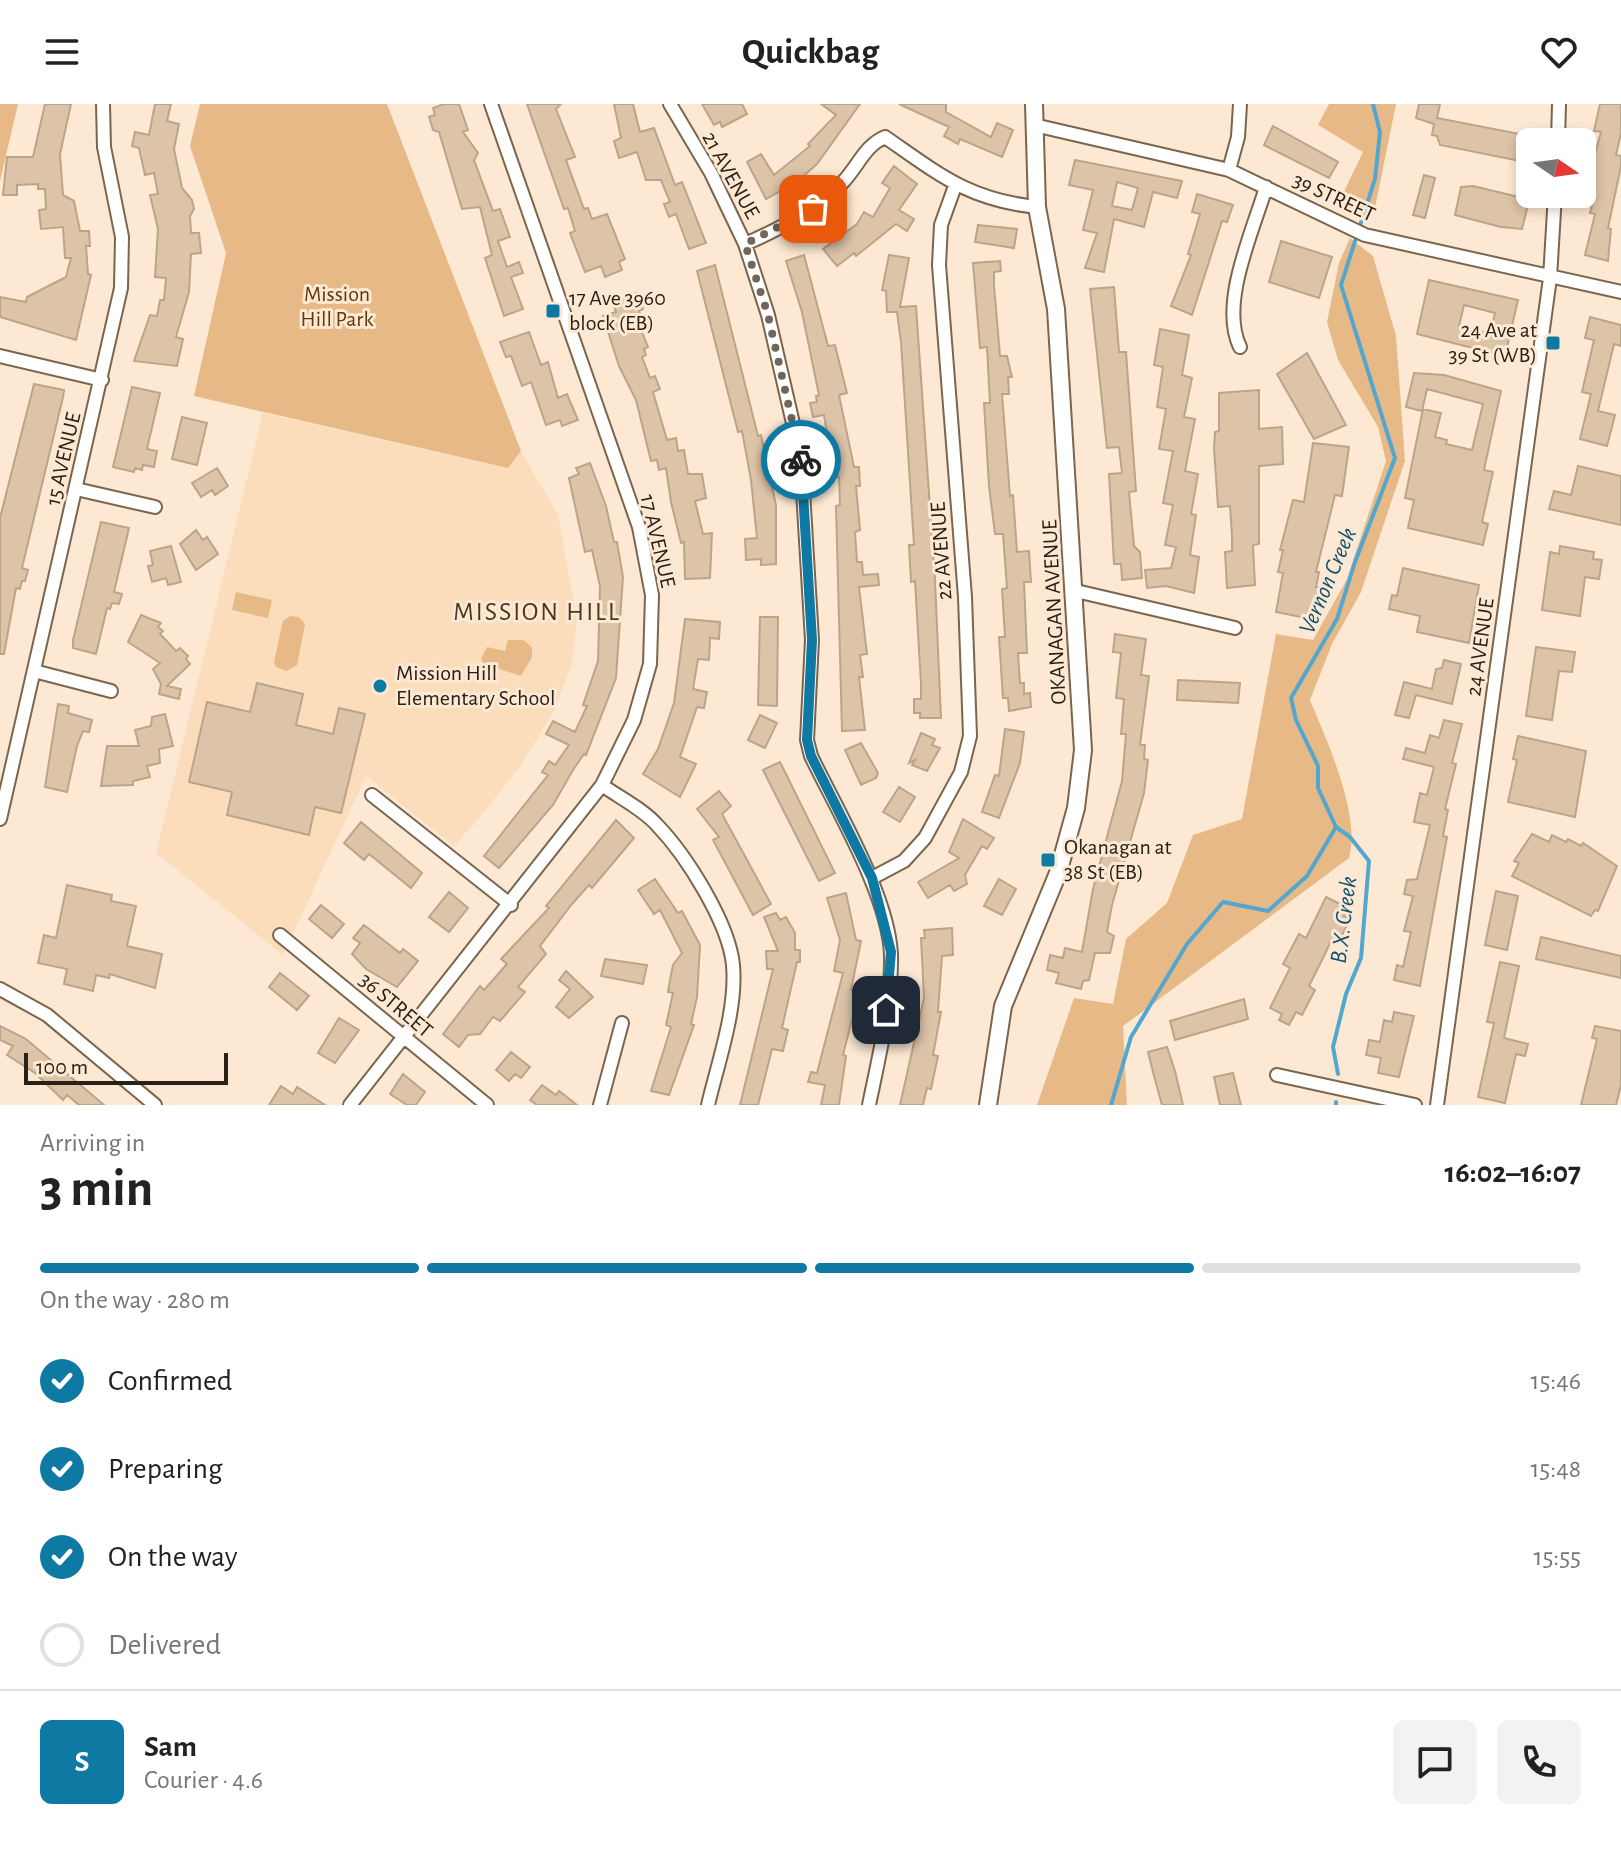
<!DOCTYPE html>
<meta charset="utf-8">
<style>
body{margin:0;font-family:"Alegreya Sans",sans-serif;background:#f2f2f2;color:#222;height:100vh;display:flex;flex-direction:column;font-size:30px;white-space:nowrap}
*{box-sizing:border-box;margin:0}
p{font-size:26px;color:#767676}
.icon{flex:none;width:44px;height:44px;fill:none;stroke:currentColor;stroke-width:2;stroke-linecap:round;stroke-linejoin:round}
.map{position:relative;height:1001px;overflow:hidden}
.drawer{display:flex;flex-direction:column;background:#fff;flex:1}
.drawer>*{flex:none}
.needle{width:52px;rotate:103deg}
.buttons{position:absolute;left:1516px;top:24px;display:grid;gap:16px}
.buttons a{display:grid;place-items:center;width:80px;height:80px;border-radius:12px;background:#fff;box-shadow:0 4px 12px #0003;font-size:40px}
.scale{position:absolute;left:24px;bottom:20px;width:204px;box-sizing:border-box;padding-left:8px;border:4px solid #292016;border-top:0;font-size:22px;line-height:28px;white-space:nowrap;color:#292016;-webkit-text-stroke:6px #fde9d3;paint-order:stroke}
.pin{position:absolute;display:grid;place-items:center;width:68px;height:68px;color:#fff;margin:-34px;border-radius:16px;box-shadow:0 4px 12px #0006}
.courier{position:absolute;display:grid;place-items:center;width:80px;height:80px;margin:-40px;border:6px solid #0e7aa4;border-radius:50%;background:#fff;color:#222;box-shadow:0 2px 10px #0007}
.head em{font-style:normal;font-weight:700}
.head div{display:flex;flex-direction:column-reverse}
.head{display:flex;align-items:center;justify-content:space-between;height:136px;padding:0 40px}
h1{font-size:52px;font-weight:700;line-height:60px}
.bar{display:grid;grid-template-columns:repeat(4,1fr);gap:12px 8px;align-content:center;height:96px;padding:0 40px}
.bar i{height:10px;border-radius:6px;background:#e0e0e0}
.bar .active{background:#0e7aa4}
.bar p{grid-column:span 4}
.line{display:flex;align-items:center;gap:20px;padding:0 40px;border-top:2px solid #e0e0e0}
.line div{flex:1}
.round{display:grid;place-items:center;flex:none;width:84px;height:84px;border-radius:12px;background:#f2f2f2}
ol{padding:0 40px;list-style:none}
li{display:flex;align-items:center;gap:24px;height:88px}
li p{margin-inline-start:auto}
li .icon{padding:8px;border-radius:50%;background:#0e7aa4;color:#fff;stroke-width:4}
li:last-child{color:#767676}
li i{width:44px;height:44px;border:4px solid #e0e0e0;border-radius:50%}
header{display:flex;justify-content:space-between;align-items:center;height:104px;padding:0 40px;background:#fff;font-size:36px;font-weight:700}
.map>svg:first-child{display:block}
</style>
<header><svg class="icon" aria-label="menu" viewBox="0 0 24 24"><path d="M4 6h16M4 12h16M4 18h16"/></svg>Quickbag<svg class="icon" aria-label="heart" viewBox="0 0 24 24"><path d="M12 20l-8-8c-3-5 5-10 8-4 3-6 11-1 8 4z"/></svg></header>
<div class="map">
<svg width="1621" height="1001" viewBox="0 0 1621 1001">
<rect width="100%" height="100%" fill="#fde9d3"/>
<!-- built -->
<path fill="#fbdcbb" d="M263,309L507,364L521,347L558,411L577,516L572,559L555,605L521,661L480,713L454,742L366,672L283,851L156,749Z"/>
<!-- green -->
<path fill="#e7b986" d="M0,0H18L0,77Z
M200,0H387L521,347L508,364L194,292L226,149L190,42Z
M1329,0H1396L1374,109L1339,98L1363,48L1318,21Z
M1350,134L1373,152L1396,232L1405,357L1361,488L1332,540L1310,596C1327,637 1361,711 1349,754L1123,922L1127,1001H1037L1074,894L1113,900L1126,835L1167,799L1193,731L1242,715L1276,530L1313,536L1347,475L1386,357L1378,323L1338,256L1327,218L1339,159Z
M236,488L272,496L268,514L232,506Z
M290,512L299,513L305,520L297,561L286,567L276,563L274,558L283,517Z
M508,536H523L532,543V553L521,572L484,560L481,555L487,543L505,547Z"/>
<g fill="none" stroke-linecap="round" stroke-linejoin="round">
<!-- stream -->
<path stroke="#53a6ce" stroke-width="4" d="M1336,723L1318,684V662L1296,616L1291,594L1337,515L1355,458L1395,354L1341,181L1375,75L1380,28L1373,0
M1336,723L1350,733L1369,757L1361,854L1346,890L1333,943L1338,970
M1336,998V1001
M1111,1001L1131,933L1187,840L1223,798L1268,807L1307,772L1336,723"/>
</g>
<!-- building -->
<path fill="#ddc4a9" stroke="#bca489" stroke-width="2" fill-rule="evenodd" d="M45,0H71L60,50L63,91L74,97L80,127H89L90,142H86L88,170L91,171L76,236L0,213V193L26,198L27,193L66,173L71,154H65L63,123L41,125L39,106L46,105L45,85H38V80L17,81V91H3L7,53H33Z
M155,0H171L167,17L179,20L174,45L182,84L192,96L194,105L190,112L191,129H199L201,149L191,150L189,188L176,233L183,235L177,262L134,257L150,211L157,212L160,196H164L166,174L155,173L158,125L150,91L158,90L154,69L145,71L139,44L132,42L135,28L149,31Z
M444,0H459L468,26L463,28L478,49L474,56L493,107L500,105L510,133L498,137L507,163L519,158L523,169L511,173L523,205L504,212L485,154L492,151L480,103L462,105L439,28L433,26L429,13L435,11L433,4Z
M527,0H561L556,5L575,53L566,56L584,105L588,104L592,115L607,110L625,155L619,158L622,166L605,173L601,162L585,168L570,129L575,127L568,104L564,105Z
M614,0H633L640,28L654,24L675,81L682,78L706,139L689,145L676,110L669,113L664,100L670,98L661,76H646L637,48L619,54L614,37L621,34Z
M702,0H742L747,10L722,23L720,18L714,21Z
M821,0H860L817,60L798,77L766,95L747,58L761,50L774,71L810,42L808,40L836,11Z
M899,0H946V8L991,33L997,19L1013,26L1002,53L960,35L958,40L944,32L949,23Z
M1419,0H1440L1437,14L1530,32V59L1440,41L1437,32L1432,31L1434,20L1416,14Z
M1600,0H1621V29L1616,51L1621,52V62L1608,124L1611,125L1608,157L1585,151L1595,110L1590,109L1593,97L1583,94L1601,28L1594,27Z
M1273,22L1338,58L1329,74L1264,41Z
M1075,56L1182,77L1177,94L1153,88L1144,123L1114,115L1104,168L1085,164L1097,129L1083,126L1093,86L1069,81ZM1117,78L1138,84L1132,106L1112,102Z
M894,62L917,80L899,106L914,115L907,127L896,120L856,152L854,149L837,162L823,145L857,120L864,108L873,113L890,84L882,79Z
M1424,71L1435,74L1425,114L1413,111Z
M1473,82L1523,94L1521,99L1528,101L1522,125L1501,123L1455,111L1461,83Z
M1197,90L1233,101L1227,118L1222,117L1192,211L1171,202L1191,151L1188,150L1200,110L1192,108Z
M978,121L1017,125L1014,144L975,138Z
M1281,137L1332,153L1319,194L1269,178Z
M804,151L828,242L835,241L847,289L839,291L854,363H859L860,382H856L860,426L855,428L857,458H862L863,471L878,470L879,481L859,483L867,550L860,551L863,573H859L865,626L842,627L836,402L840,401L839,373H834L824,311L813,313L810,299L817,298L816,292L819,291L802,208L786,157Z
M889,151L909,154L900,203L916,202L935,476L941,614H920V609H914V595H921V580L915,477L911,478L909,441H914L901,238L897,208H887L886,187L882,186Z
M1000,157L1001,167L994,168V181L1000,252H1007L1012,273H1008L1009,290H1002L1010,392L1013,391L1017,448L1029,447L1031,478H1024L1027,549H1018L1020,579H1024V590L1030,589L1031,603L1009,607L1008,594H1003L999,533H1005L1002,485L1007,484L1003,430H995L989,382L984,299H990L987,243L980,244L973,159Z
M715,161L758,332L761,331L776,401V460L761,461V455L746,456L745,435L757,434L751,376L742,327L738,328L697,167Z
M1429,176L1518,196L1505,252L1417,230ZM1464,201L1495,209L1490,230L1459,222Z
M1114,183L1119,248H1126L1136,387L1129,388L1134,442L1140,448L1142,474L1122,476L1121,460H1114L1109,370L1122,369L1119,343L1107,344L1090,185Z
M637,189L643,205L639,207L642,216L638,218L648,243L644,245L646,251L642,253L650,274L655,272L660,285L653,288L667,336L676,334L678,347L684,346L688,370H702L706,394L695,397L703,430L712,429L710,474L685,475L684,438L681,439L671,398L666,364L659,366L657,356L651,357L636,296L619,262L603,212L616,208L612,198Z
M1590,213L1621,221V242L1614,240L1598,307L1615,311L1607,342L1580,335L1591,290L1582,288L1594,236L1585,234Z
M1160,225L1189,231L1182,271L1192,274L1184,313L1195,315L1185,367L1198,370L1191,410L1196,411L1190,451L1199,453L1194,489L1166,482L1147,484L1145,466L1171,464L1176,443L1165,441L1173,401L1163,399L1173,347L1159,345L1166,305L1157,303L1163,263L1154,261Z
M529,228L541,261L548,258L558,294L567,290L578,316L562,322L560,316L546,321L531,278L522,282L511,252L506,253L500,238Z
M1307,249L1346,321L1314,335L1277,270Z
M1414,269L1444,271L1501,287L1484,366L1493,368L1482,418L1488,420L1483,441L1408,424L1414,396L1405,394L1423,305L1441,309L1435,333L1447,336L1446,340L1472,346L1483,300L1427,285L1422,307L1406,303Z
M34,280L64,286L63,293L22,464L28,466L25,477H22L20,485L16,484L4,550H0V414Z
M132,283L160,289L147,345L157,347L154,363L143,361L142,366L135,364L134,368L113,363Z
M1259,286V325L1282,323L1283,360L1259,362V440L1253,441L1255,481L1227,484L1225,448L1232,447V432L1230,402L1218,403L1214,344L1215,328L1219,327V289Z
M182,313L207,319L197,361L172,355Z
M1313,339L1349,343L1342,392L1335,391L1316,468H1319L1316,483L1321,484L1316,516L1276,508L1283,469L1278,468L1283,446H1280L1293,396L1304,398Z
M590,359L606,402L614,438H617L623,473L616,574L586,651L584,650L573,666L553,701L499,764L484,752L548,671L542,668L549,657L555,661L569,641L546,630L553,617L575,628L587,602L583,601L598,557L600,482L592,446L585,448L569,374L579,370L576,364Z
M1578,362L1621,372V421L1549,405L1554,387L1571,391Z
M217,364L228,382L215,391L212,386L201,393L192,379Z
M101,418L129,424L114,488L122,490L119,500L112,499L110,505L107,504L96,550L73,544V536Z
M196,426L203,436L207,433L218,450L196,466L180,440Z
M171,442L181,478L168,481L166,474L152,478L148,462L153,461L150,447Z
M1560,442L1594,448L1593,455L1602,456L1599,475L1585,473L1580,512L1542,506L1550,448L1559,450Z
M1403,464L1479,481L1469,539L1417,528L1420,512L1389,505L1392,491L1397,492Z
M141,511L161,519L158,523L163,527L160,530L176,547L180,544L188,552L186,555L190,560L167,582L181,585L179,595L159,590L161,580L153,565L160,559L128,538Z
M760,513H778L777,602L758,601Z
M685,515L720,518L719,535L710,534L709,556L698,555L693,585L707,588L704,604L697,603L680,653L696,660L680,693L643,670L658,645L674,599Z
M1115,530L1146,535L1141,571L1149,572L1140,641H1145L1144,655L1148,656L1144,689L1112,801L1107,828L1114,832L1110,849H1095L1089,876L1083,877L1081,885L1056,879L1059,869L1047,866L1050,851L1063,854L1065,844L1082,848L1093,785L1122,677L1126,630H1121L1124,595L1116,594L1121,549L1113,548Z
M1536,543L1575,548L1572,568L1559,567L1552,616L1526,612Z
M1444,556L1461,560L1452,600L1416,591L1409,614L1395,611L1404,578L1432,585L1436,565L1442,564Z
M1178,576L1240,579L1238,599L1177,596Z
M257,579L303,590L296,621L333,630L339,604L365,610L341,709L315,703L309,731L227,711L232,688L189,678L207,598L250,608Z
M58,600L69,602L68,609L92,616L89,628L83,627L77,642L67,688L45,683Z
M165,610L173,642L159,645L160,659L147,662L150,673L133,677V681L101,682L107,642H139L135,626L151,622L152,613Z
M760,611L777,619L765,644L748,636Z
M1444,616L1462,620L1452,659L1456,660L1445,705L1448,706L1443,732L1447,733L1420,882L1394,876L1397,861L1403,863L1411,828L1404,827L1413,792L1404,790L1407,776L1417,775L1430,721L1414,718L1420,689L1427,691L1434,663L1403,655L1406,644L1425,649L1430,631L1439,634Z
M1005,625L1024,628L1020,659L999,714L982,708L995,671L999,672Z
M921,629L935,635L932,641L940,644L927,667L912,661L915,656L909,659Z
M1518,632L1586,647L1575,713L1508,698L1517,656L1513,655Z
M861,639L878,669L876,674L861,681L845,646Z
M780,658L835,769L819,777L763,666Z
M899,683L915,693L900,718L883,708Z
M719,687L731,702L722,710L771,800L753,811L713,736L719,733L697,705Z
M963,715L994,734L987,745L982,742L965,771L967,780L954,787L950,781L928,794L918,778L959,754L949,748Z
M616,716L634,734L592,784L589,781L572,800L540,842L546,850L518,883L525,888L500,917L493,913L480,930L468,931L459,943L443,930L480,882L484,886L507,860L501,855L549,804L546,802Z
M361,718L422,769L411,784L369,750L364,756L344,739Z
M1532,730L1549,738L1552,731L1566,738L1568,735L1581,742L1583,739L1617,762L1598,807L1595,806L1591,812L1512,772L1519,759L1514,757Z
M655,775L678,809L682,807L700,841L697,893L691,920L694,921L669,991L651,987L671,923L666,921L673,889L668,888L670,876L673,861L682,849L660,806L654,810L638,786Z
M999,775L1016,785L1002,811L984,802Z
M67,781L112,791L111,797L136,802L127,842L162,850L155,884L110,870L109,874L96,871L93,887L64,880L67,865L38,859L44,831L56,834Z
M1496,787L1518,792L1507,846L1485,841Z
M449,788L468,804L449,828L429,813Z
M846,789L856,836L861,837L851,886L859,888L843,951L846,952L839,1001H821L825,981L808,978L811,968L817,969L843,869L834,867L840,836L827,794Z
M1326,793L1348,804L1344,812L1350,815L1338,840L1331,837L1323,854L1309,882L1315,886L1302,911L1296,908L1289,921L1279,916L1282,910L1270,904L1290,864L1283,860L1299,830L1306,834Z
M321,801L344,820L332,834L309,815Z
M776,809L780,816L786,813L795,829V846H800V858H797L782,924L788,926L783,947L772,945L758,1001H740L773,865H767L766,847H778L764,813Z
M364,821L400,849L403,845L418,857L397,883L366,865L352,850L360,839L353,834Z
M952,824L953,851L942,852L938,908H941L933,951L938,952L931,985L927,984L923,1001H900L924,894L921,834H925L924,826Z
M1541,833L1621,852V874L1536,855Z
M605,855L647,861L643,880L601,872Z
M1500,858L1519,862L1504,934L1528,940L1525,952L1516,950L1505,999L1478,993L1494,919L1487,918Z
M566,867L593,893L569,914L556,903L570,885L559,876Z
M280,869L309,892L297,906L269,883Z
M1244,895L1248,915L1175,936L1170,917Z
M1394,908L1414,912L1399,973L1378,969L1381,954L1366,951L1369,936L1380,938L1384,916L1392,918Z
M339,914L359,926L335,959L318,949Z
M0,922L26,935L104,1001H79L67,991L63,996L35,969L7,951L13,942L0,936Z
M1595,922L1621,927V981L1616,1001H1581L1597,935L1592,934Z
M1167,943L1175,967L1183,1001H1162L1154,972L1148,948Z
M511,948L530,963L521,974L515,970L509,977L496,966Z
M1233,969L1241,1001H1220L1214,973Z
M403,970L425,988L416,1001H407L390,990Z
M542,981L556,991L559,987L577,1001H537L530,996Z
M281,982L293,990L297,983L325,1001H269Z"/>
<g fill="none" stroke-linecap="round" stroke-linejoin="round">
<defs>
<path id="street" d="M670,0L711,69L745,140L768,211L801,354L812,536L807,636L811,652C837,706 888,791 891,850C892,900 879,952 869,1001
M1034,21L1229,66L1365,131L1621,188
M1558,38L1559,0
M1229,66L1238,33L1240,0
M745,140C782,124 813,107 842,79C858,63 864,42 885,33C940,71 969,96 1037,103
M1240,243C1219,200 1253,127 1266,83
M0,252L102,276
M76,385L155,403
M1076,487L1235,524
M34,567L111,587
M602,681C620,694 643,705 657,721C686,751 729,819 733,861C737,906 718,958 708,1001
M372,691L511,801
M0,715L121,184L122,133L104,43L103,0
M872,774L904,757L925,734L961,668L970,632L965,493L939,161L941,121L955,82
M280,831L487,1001
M0,885L47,911L155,1001
M1277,971L1415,1001
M350,1001L602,681L634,616L650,560L652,491L639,423L491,0
M600,1001L622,919
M1437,1001L1550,174L1555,90"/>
<path id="secondary" d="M988,1001L1003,902L1058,769L1076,704L1083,646L1056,205L1037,103L1034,0"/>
</defs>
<!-- street casing -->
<use href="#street" stroke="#7b654c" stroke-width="16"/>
<!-- secondary casing -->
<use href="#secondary" stroke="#7b654c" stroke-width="20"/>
<!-- street -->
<use href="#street" stroke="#fff" stroke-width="12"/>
<!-- secondary -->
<use href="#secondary" stroke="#fff" stroke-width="16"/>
</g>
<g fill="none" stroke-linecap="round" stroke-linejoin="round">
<!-- done -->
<path stroke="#736658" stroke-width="8" stroke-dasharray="0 14.4" d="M801,356L768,211L745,140L813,105"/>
<!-- route -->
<path stroke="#0e7aa4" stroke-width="10" d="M801,356L812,536L807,636L811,652L872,774L891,848L886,906"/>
</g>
<!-- markers -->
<g fill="#0e7aa4" stroke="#fde9d3" stroke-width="3">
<rect x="545" y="199" width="16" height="16" rx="4"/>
<rect x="1545" y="231" width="16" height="16" rx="4"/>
<circle cx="380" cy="582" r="8"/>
<rect x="1040" y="748" width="16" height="16" rx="4"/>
</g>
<g text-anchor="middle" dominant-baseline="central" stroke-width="6" stroke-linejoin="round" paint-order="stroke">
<!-- street labels -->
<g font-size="22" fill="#292016" stroke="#fde9d3">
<text transform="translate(731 71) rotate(61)">21 AVENUE</text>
<text transform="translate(1334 93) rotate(25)">39 STREET</text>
<text transform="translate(63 355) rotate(-77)">15 AVENUE</text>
<text transform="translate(658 437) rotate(77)">17 AVENUE</text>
<text transform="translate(941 447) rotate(-94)">22 AVENUE</text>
<text transform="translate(1054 508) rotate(-93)">OKANAGAN AVENUE</text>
<text transform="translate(1480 543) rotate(-82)">24 AVENUE</text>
<text transform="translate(396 901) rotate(40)">36 STREET</text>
</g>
<!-- park labels -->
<g font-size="22" fill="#5e3a09" stroke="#fde9d3">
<text x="337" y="190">Mission<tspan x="337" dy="25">Hill Park</tspan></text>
</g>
<!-- poi labels -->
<g font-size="22" fill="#292016" stroke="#fde9d3" text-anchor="start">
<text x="569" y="194">17 Ave 3960<tspan x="569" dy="25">block (EB)</tspan></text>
<text x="1537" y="226" text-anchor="end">24 Ave at<tspan x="1537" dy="25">39 St (WB)</tspan></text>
<text x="396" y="569">Mission Hill<tspan x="396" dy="25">Elementary School</tspan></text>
<text x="1064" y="743">Okanagan at<tspan x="1064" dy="25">38 St (EB)</tspan></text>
</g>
<!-- water labels -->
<g font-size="24" font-style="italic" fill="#10526e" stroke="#fde9d3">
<text transform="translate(1328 477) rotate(-67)">Vernon Creek</text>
<text transform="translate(1344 816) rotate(-83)">B.X. Creek</text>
</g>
<!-- quarter labels -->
<g font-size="26" letter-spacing="2" fill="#4b361f" stroke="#fde9d3">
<text x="537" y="508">MISSION HILL</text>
</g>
</g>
</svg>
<div class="buttons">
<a><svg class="needle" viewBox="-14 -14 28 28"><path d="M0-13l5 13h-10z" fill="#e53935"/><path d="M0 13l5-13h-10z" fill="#767676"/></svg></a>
</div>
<div class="scale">100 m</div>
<div class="pin" style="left:813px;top:105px;background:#ea580c"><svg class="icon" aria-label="bag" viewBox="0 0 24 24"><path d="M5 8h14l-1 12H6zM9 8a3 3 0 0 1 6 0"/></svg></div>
<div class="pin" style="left:886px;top:906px;background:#1f2937"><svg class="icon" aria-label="home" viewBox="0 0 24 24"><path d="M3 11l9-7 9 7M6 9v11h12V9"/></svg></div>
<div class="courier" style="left:801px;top:356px"><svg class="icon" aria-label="bike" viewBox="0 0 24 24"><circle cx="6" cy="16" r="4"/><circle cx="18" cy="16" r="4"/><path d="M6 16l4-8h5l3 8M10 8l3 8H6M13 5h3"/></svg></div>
</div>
<section class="drawer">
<div class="head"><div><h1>3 min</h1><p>Arriving in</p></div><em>16:02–16:07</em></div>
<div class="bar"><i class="active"></i><i class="active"></i><i class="active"></i><i></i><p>On the way · 280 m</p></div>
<ol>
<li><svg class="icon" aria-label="check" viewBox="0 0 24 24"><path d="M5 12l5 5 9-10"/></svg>Confirmed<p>15:46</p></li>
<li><svg class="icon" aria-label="check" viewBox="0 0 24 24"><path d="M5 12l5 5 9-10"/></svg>Preparing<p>15:48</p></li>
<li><svg class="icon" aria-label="check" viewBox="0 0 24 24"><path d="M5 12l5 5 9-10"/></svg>On the way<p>15:55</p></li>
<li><i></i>Delivered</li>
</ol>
<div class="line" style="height:144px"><b class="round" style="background:#0e7aa4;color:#fff">S</b><div><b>Sam</b><p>Courier · 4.6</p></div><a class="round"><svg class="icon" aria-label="chat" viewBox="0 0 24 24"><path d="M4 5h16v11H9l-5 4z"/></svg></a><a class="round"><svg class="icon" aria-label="phone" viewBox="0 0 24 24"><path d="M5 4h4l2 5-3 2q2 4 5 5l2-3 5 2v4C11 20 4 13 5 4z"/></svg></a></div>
</section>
